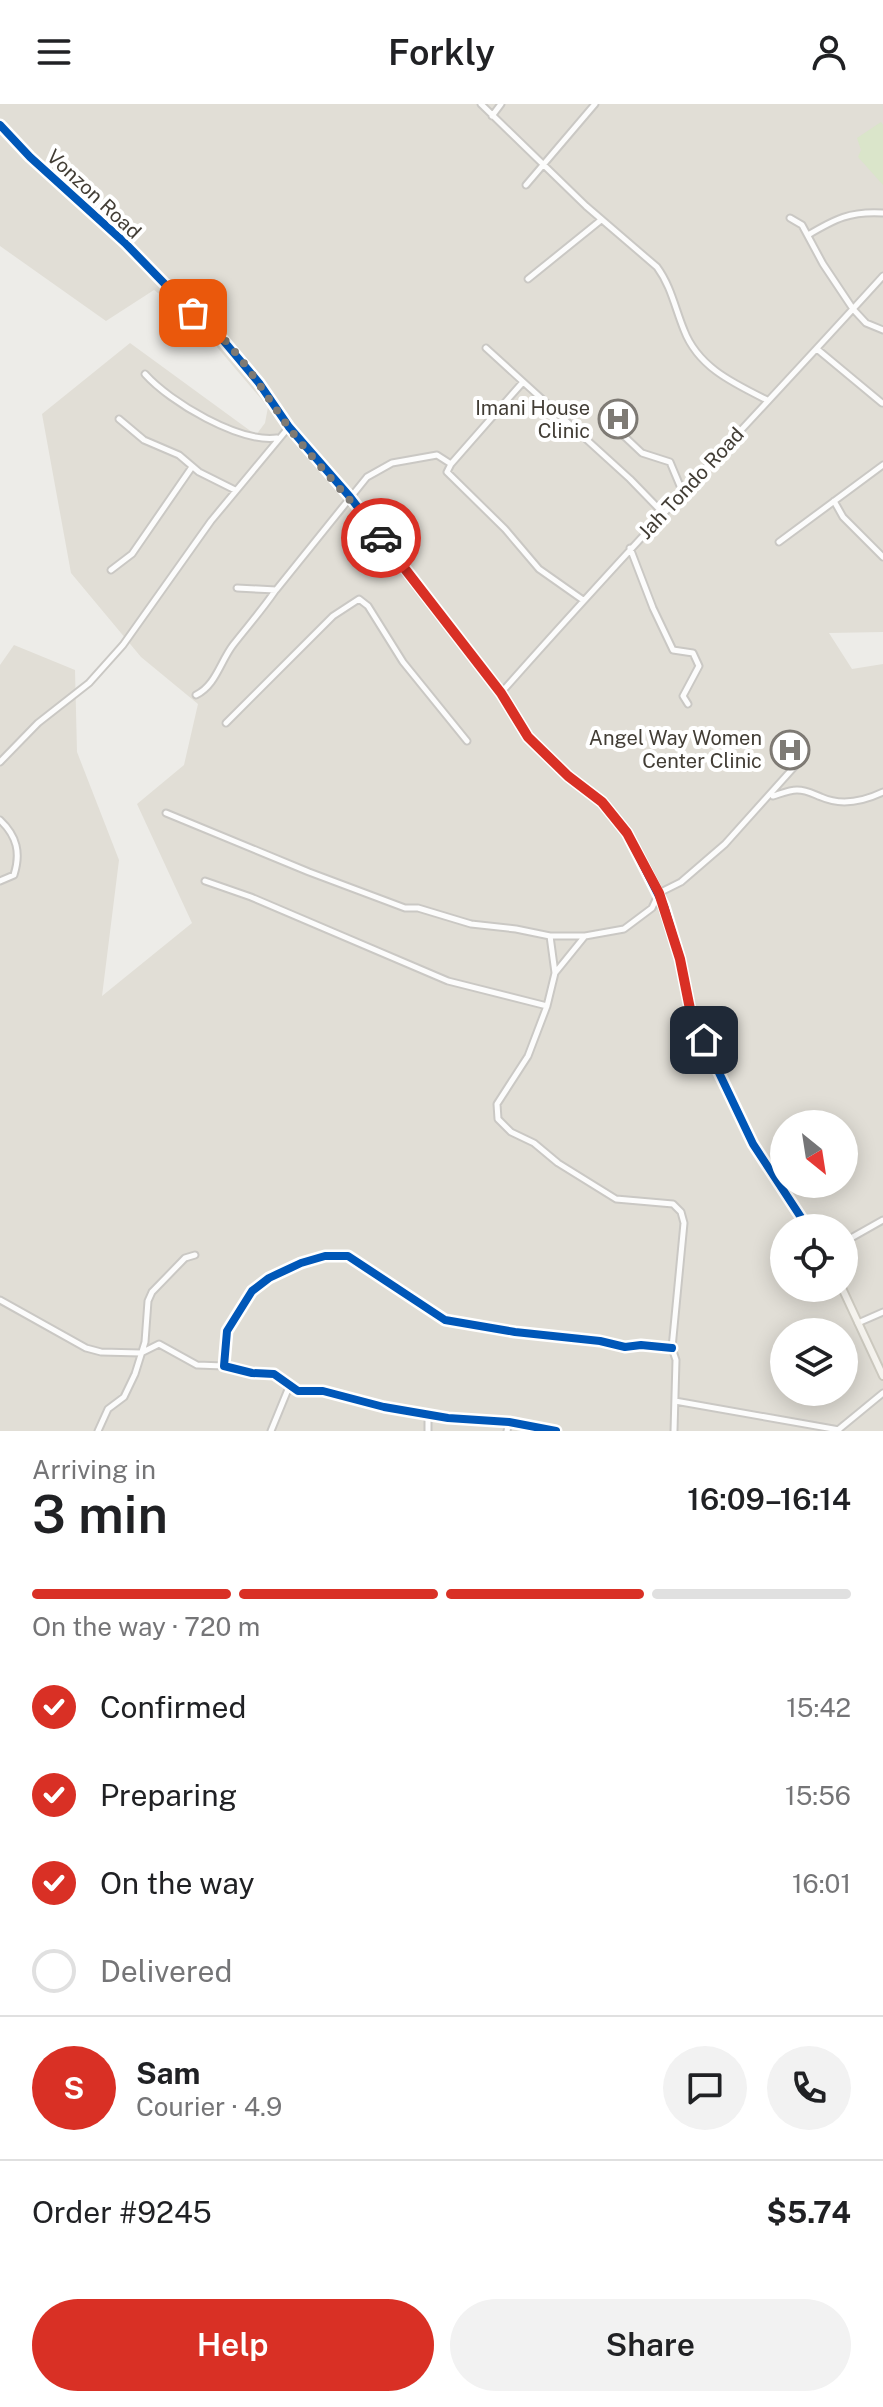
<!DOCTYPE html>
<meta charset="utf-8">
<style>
body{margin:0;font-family:"Public Sans",sans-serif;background:#f2f2f2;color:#202124;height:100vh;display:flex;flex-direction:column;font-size:30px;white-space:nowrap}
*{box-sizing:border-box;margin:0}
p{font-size:26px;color:#757577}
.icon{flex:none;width:44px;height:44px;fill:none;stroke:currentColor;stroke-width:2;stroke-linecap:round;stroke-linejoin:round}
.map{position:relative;height:1327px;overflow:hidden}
.panel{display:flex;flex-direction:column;background:#fff;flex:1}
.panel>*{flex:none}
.needle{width:52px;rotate:150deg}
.controls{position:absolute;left:770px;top:1006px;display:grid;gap:16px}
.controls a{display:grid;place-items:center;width:88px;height:88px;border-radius:50%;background:#fff;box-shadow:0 4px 20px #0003;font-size:40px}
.pin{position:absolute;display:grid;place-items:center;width:68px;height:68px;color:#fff;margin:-34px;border-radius:16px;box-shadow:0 4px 12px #0006}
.courier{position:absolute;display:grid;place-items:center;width:80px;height:80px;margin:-40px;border:6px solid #d93025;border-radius:50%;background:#fff;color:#222;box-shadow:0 2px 10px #0007}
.headline em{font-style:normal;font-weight:600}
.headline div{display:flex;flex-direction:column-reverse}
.headline{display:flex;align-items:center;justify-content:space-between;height:136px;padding:0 32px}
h1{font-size:52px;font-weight:600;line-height:60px}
.bar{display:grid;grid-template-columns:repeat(4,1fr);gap:12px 8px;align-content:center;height:96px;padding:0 32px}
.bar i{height:10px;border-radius:6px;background:#e0e0e0}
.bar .on{background:#d93025}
.bar p{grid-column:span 4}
.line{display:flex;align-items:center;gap:20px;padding:0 32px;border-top:2px solid #e0e0e0}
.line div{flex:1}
.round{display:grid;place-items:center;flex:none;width:84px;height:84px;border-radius:42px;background:#f2f2f2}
ol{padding:0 32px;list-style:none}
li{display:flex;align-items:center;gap:24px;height:88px}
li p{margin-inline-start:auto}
li .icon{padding:8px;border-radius:50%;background:#d93025;color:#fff;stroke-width:4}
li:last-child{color:#757577}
li i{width:44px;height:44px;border:4px solid #e0e0e0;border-radius:50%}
.cta{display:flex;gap:16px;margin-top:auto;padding:16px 32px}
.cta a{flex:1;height:92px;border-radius:48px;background:#d93025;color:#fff;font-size:32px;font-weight:600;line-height:92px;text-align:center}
.cta a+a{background:#f2f2f2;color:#202124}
header{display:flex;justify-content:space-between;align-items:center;height:104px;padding:0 32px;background:#fff;font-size:36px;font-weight:600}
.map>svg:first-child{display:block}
</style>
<header><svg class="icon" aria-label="menu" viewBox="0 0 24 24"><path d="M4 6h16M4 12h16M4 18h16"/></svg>Forkly<svg class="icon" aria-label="person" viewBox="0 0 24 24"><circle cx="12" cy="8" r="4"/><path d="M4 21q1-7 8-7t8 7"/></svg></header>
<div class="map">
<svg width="883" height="1327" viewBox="0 0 883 1327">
<rect width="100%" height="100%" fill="#edece8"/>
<!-- residential -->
<path fill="#e1ded6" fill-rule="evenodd" d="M0,0H883V528L829,529L852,565L883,560V1327H0V561L14,541L75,566L77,648L119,756L102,892L192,819L137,700L184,661L198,600L141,553L71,469L42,310L130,239L256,331L265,319L268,303L194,216L154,186L106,217L0,142ZM784,1020H844V1080H784ZM784,1124H844V1184H784ZM784,1228H844V1288H784Z"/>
<!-- green -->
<path fill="#dae5ca" d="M881,18L883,21V81L858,53L861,46L857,34Z"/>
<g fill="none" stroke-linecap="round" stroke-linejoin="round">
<defs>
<path id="street" d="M481,0L586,102L657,163C671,182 675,204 684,226C698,263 733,279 767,296
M492,12L501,0
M526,81L595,0
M790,114L802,121L823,160L853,205L866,219L883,226
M808,131C835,115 850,107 883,109
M528,175L601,116
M486,244L630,375L663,409
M817,245L882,299
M145,270C170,298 239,339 277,334
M119,315L144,336L179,351L199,368L235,386
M624,332L642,349L670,358L683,389
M451,360L523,278
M834,397L843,413L883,453
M779,438L883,361
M630,444L653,504L673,546L693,549L699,562L683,592L688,600
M111,466L132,450L192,363
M237,484L276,486L367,373L392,359L437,351L451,360L447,368L505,425L539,465L583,496
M501,589C626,447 756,312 883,172
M196,591C216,581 220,558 233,541C247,523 262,506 275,487
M226,619L333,512L359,495L368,502L403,558L467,637
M0,658L38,619L89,579L123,541L211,417L289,323
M773,692C780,690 789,686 797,686C807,686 813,690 821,693C841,702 864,697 883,688
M166,709L309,768L405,804H418L471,820L516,825L550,832H585
M0,716C17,732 21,749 14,771L0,777
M205,777L251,793L448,877L547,902
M550,832L555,869L547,902L528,952L497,1000L498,1015L511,1028L534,1039L558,1059L616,1095L673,1100L681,1108L684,1119L672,1244L676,1256L674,1327
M555,869L585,832L624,825L652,804L659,789L681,778L725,740L804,652
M844,1138L883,1116
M0,1196L86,1244L101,1248L141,1249L159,1240L197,1261L224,1262
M858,1219L883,1208
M675,1297L839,1326
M838,1326L883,1289
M98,1327L108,1305L124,1293L135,1270L145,1238L148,1197L152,1188L185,1154L195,1151
M271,1327L289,1283
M428,1327V1310
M507,1327L509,1318
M556,1327L509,1318L448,1314L384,1303L323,1287H298L274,1270L252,1269L224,1262L227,1227L252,1187L269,1174L301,1159L325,1152H348L445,1216L515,1228L600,1237L625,1243L641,1241L672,1244"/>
<path id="secondary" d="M0,21L30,53L125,139L193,209L207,217L259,279L289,323L350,393L501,589L528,633L568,672L602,698L627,729L664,802L680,855L691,910L753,1040L808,1124
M842,1184L883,1272"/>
</defs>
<!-- street casing -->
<use href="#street" stroke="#cac8c4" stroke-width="9"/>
<!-- secondary casing -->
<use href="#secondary" stroke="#ccc9bf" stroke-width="10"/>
<!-- street -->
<use href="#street" stroke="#fcfcfc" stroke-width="5"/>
<!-- secondary -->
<use href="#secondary" stroke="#f5f3ee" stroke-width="6"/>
<defs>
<path id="cycleway" d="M0,21L30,53L125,139L193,209L207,217L259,279L289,323L350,393L501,589L528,633L568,672L602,698L627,729L664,802L680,855L691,910L753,1040L808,1124
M556,1327L509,1318L448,1314L384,1303L323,1287H298L274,1270L252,1269L224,1262L227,1227L252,1187L269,1174L301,1159L325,1152H348L445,1216L515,1228L600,1237L625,1243L641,1241L672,1244"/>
</defs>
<!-- cycleway casing -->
<use href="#cycleway" stroke="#fff" stroke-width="13"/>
<!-- cycleway -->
<use href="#cycleway" stroke="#0057b8" stroke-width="8"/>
</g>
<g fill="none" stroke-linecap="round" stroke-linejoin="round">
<!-- done -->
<path stroke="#7e7a74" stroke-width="8" stroke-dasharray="0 14.4" d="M193,209C230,231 262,286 287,321C316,360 351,395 381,434"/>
<!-- route -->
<path stroke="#d93025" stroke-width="10" d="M381,434L501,589L528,633L568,672L602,698L627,729L659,789L680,855L691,910L704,936"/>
</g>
<!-- icons -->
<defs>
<symbol id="hospital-ring" viewBox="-11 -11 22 22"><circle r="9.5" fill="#fff" stroke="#7e7a74" stroke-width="1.5"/><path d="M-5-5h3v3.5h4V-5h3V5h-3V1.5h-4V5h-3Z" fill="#7e7a74"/></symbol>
</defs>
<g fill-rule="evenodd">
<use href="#hospital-ring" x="596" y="293" width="44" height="44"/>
<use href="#hospital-ring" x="768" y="624" width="44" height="44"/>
</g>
<g text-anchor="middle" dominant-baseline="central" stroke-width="8" stroke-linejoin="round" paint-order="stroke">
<!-- street labels -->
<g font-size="20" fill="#423d35" stroke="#fff">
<text transform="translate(94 90) rotate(43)">Vonzon Road</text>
<text transform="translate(691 379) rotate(-47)">Jah Tondo Road</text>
</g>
<!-- poi labels -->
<g font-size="20" fill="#423d35" stroke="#fff" text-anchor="end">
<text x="590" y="304">Imani House<tspan x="590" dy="23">Clinic</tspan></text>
<text x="762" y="634">Angel Way Women<tspan x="762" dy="23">Center Clinic</tspan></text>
</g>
</g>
</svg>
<div class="controls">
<a><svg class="needle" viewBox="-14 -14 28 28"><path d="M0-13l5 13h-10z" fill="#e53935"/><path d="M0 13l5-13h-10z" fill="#757577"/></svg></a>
<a><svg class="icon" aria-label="locate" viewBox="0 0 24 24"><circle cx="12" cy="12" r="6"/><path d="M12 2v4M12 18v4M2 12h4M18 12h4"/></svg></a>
<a><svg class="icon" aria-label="layers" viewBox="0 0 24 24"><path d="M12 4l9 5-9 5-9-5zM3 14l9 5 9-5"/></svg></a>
</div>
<div class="pin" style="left:193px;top:209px;background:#ea580c"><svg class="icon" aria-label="bag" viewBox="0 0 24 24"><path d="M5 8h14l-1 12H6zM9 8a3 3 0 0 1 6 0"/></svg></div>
<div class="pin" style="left:704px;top:936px;background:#1f2937"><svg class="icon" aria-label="home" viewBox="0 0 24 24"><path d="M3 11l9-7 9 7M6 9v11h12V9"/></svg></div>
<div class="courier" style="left:381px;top:434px"><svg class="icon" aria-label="car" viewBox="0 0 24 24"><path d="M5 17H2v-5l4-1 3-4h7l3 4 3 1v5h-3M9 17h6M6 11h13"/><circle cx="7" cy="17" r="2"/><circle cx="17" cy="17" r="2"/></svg></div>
</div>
<section class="panel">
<div class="headline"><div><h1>3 min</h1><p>Arriving in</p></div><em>16:09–16:14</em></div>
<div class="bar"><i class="on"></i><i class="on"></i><i class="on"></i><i></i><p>On the way · 720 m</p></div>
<ol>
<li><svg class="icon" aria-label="check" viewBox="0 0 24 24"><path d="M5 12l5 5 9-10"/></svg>Confirmed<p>15:42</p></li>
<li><svg class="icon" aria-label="check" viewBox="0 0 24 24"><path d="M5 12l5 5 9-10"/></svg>Preparing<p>15:56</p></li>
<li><svg class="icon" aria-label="check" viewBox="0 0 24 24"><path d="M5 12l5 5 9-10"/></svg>On the way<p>16:01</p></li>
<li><i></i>Delivered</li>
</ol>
<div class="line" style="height:144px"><b class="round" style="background:#d93025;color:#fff">S</b><div><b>Sam</b><p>Courier · 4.9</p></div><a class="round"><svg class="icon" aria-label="chat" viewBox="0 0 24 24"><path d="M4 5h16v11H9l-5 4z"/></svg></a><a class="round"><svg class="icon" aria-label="phone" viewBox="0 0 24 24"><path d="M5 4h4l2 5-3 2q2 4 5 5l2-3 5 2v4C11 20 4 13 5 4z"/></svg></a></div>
<div class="line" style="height:104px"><div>Order #9245</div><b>$5.74</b></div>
<div class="cta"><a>Help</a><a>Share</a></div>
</section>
